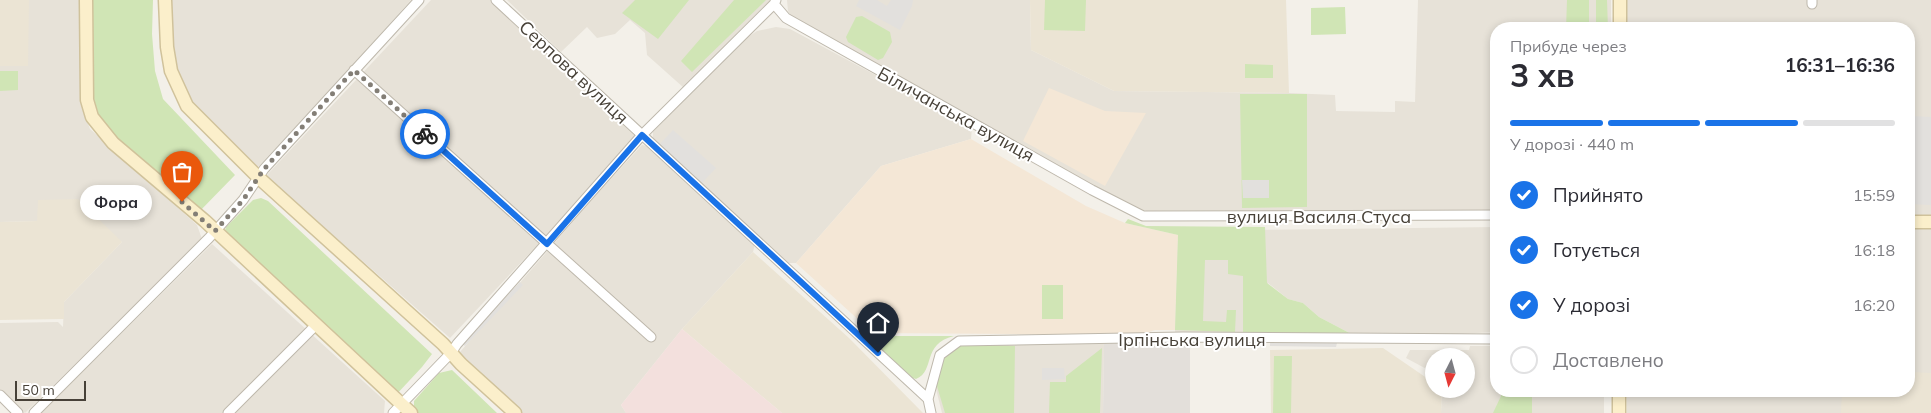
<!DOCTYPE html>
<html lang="uk">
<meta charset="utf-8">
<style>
body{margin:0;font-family:Mulish,sans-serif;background:#f2f2f3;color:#2b2b33;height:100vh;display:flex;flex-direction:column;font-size:19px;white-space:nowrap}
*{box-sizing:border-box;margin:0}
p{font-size:16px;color:#7c7c81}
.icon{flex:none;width:28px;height:28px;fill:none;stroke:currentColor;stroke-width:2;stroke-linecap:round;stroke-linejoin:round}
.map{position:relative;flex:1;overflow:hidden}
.details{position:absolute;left:1490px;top:22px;width:425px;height:375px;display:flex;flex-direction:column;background:#fff;border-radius:20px;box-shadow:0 2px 8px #0003}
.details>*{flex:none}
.needle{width:32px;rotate:186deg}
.controls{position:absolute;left:1425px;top:348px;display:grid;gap:10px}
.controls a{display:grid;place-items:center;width:50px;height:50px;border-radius:50%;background:#fff;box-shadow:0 2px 8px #0003;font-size:25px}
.scale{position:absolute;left:15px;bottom:12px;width:71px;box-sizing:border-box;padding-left:5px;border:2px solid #474138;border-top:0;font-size:14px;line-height:18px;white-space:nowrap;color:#474138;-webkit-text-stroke:4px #fff;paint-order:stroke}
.pin{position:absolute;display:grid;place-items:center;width:42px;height:42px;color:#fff;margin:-51px -21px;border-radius:50% 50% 50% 0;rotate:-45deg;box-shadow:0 0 5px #0007}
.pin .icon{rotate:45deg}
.courier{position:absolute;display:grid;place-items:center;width:50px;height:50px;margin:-25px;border:4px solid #1a73e8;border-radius:50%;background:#fff;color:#222;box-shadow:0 1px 6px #0007}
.bubble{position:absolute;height:35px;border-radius:18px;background:#fff;box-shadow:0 2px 8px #0003;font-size:16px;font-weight:700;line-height:35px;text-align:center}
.summary em{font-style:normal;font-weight:700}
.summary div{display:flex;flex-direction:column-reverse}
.summary{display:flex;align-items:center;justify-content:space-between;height:85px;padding:0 20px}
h1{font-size:32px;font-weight:700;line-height:38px}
.bar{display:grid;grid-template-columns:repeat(4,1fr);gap:8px 5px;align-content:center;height:60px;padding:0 20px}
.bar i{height:6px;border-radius:4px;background:#e1e1e2}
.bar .current{background:#1a73e8}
.bar p{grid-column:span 4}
ol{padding:0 20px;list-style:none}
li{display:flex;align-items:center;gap:15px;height:55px}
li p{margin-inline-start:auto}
li .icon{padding:5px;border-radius:50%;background:#1a73e8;color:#fff;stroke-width:4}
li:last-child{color:#7c7c81}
li i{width:28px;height:28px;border:2px solid #e1e1e2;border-radius:50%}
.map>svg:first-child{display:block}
</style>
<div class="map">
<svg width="1931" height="413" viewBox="0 0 1931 413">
<rect width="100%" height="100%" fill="#f3f0e9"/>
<!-- residential -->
<path fill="#e7e2d8" d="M0,0H83L84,113L90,129L197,225L202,239L25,413L0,389V323L58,322L63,327L64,302L122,242L38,200V221L0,222Z
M169,0H411L350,69L257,168L189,99L175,69Z
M431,0H491L635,135L544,238L450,338L266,176Z
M507,0H771L684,88L647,55L645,33L630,20L615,34L597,38L587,27L561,52Z
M787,0H1030L1031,50L1114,91L1289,93L1335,95L1336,111L1395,112V101L1415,102L1418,0H1611V29H1496V210L1147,211L1128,207L793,19L788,11Z
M1625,0H1931V218L1909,219V29H1625Z
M776,27L790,29L972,127L971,139L881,166L796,263H787L653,142V132L748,37L757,31Z
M642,145L647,146L755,244L753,252L682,329L621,405L626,413H522L462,358L460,352L596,195Z
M1909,226H1931V413H1627V391H1909Z
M1496,227V332L1361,339L1319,317L1303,303L1288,299L1268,283V335L1175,332L1178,235L1180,231Z
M212,244L385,401L384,413H41Z
M1104,342L1103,413H942L935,385L940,361L961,343Z
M1496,345V391H1604V413H1441L1442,389H1466V356H1434V373L1406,358L1410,350H1469L1470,346H1492L1495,349Z"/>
<!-- commercial -->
<path fill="#f4e7d6" d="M1049,88L1105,111L1146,113L1105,186L1023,141Z
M971,139L1086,206L1125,223L1178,235L1175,330H1155L1141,335L873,333L796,263L881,166Z"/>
<!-- industrial -->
<path fill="#e3dfda" d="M1135,340L1148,341L1152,346H1190V413H1103L1104,342L1134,343Z"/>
<!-- education -->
<path fill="#ebe4d4" d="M0,0H29L28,66H0Z
M1030,0H1286L1289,93L1114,91L1031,50Z
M78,199L122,242L64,302V319L0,320V222L37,221L38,200Z
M753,252L849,338L923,413H782L682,329Z
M1383,348L1434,383V389H1442L1441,413H1271L1270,350Z
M1909,372L1931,373V413H1841L1842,391H1909Z"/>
<!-- medical -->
<path fill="#f3e0dd" d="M682,329L782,413H626L621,405Z"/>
<!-- green -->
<path fill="#d0e5b5" d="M91,0H153L152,34L155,71L163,99L235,175L198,213L109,133L98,114L91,88Z
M635,0H689L658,39L622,13Z
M734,0H766L692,72L681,61Z
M1045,0H1086L1085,31L1044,30Z
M1567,0H1589V29H1566Z
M1596,0H1607L1608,29H1596Z
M1345,7L1346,34L1311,35V8Z
M862,16L890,32L892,42L883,58L878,60L848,42L846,37L856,17Z
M1245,64L1273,65V78H1245Z
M0,71H18V90L0,91Z
M1240,94H1307V207L1242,208Z
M261,198L268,201L432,354L422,367L395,396L224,234L226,227L253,200Z
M1128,219L1146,226L1265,227L1267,283L1288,299L1303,303L1319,317L1361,339L1243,332V276L1228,274V260H1205L1203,321L1226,322L1227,310H1236L1235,332L1175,330L1178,235L1125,223Z
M1042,285H1063V319H1042Z
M864,336H954C921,344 936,371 916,379L910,377Z
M960,344L1015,346L1014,413H945L936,383L941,361Z
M1102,348L1100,413H1049L1050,382H1066V376Z
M1274,356H1292L1291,413H1273Z
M452,370L497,413H418L414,410V401L439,373Z
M1501,391H1532V413H1493L1501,396Z"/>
<!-- parking -->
<path fill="#e2e0dd" d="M859,0H877L887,6L891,0H913L912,6L900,30L856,6Z
M1909,116L1931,117V205L1909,204Z
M673,130L716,168L702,183L659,145Z
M1242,180H1269V198H1243Z
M520,282L523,285L465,346L460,342Z
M1270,341L1337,343L1336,347L1270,346Z
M1042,368H1064L1065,379L1042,380Z"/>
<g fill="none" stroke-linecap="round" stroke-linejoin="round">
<defs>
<path id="street" d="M496,0L928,399L931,413
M1812,0V4
M774,4L786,18L1092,190L1143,216L1496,215
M354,70L651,337
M0,395L18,413
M928,399L940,355L959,341L1183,337L1495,339
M34,413L209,238L243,200L264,169L419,0
M228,413L316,325
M393,413L451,353L457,344L642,135L774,4L776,0"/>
<path id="secondary" d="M86,0L87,100L92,117L113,143L205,221L411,413
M165,0L167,47L171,71L187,106L259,178L443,344L461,364L515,413
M1620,0V29
M1909,222H1931
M1619,413V391"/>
</defs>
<!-- street casing -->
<use href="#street" stroke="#beb8ac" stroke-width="11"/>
<!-- secondary casing -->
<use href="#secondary" stroke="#d0c29b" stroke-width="15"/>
<!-- street -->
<use href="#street" stroke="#fff" stroke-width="9"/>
<!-- secondary -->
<use href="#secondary" stroke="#fbefcb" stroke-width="12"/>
</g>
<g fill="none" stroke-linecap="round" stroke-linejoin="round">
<!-- done -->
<path stroke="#837e76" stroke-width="5" stroke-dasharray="0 9" d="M182,202L215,231L243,200L264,169L354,70L425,134"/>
<!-- route -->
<path stroke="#1a73e8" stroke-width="6" d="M425,134L547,244L642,135L878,353"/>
</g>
<g text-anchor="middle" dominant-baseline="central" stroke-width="4" stroke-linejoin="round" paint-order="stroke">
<!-- street labels -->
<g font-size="18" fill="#474138" stroke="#fff">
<text transform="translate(574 72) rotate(43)">Серпова вулиця</text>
<text transform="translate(956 114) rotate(29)">Біличанська вулиця</text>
<text x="1319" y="216">вулиця Василя Стуса</text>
<text x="1192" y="339">Ірпінська вулиця</text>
</g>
</g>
</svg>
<div class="controls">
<a><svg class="needle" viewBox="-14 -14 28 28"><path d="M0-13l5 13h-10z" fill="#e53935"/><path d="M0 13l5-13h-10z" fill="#7c7c81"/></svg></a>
</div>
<div class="scale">50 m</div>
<div class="pin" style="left:182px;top:202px;background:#ea580c"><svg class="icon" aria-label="bag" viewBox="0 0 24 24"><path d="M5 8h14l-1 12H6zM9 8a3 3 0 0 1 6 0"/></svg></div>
<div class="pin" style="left:878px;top:353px;background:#1f2937"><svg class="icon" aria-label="home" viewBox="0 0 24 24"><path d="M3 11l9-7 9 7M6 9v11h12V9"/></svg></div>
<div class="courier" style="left:425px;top:134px"><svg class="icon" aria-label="bike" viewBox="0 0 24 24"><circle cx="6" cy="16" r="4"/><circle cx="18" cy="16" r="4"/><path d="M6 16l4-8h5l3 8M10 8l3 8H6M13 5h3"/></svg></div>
<div class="bubble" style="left:80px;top:185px;width:72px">Фора</div>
<section class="details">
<div class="summary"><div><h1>3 хв</h1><p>Прибуде через</p></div><em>16:31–16:36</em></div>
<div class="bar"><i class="current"></i><i class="current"></i><i class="current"></i><i></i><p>У дорозі · 440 m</p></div>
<ol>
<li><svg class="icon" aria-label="check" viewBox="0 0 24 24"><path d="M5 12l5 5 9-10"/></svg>Прийнято<p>15:59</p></li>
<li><svg class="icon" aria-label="check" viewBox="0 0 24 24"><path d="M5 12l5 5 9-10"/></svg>Готується<p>16:18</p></li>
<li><svg class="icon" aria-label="check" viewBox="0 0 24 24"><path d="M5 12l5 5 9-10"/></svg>У дорозі<p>16:20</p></li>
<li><i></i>Доставлено</li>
</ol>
</section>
</div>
